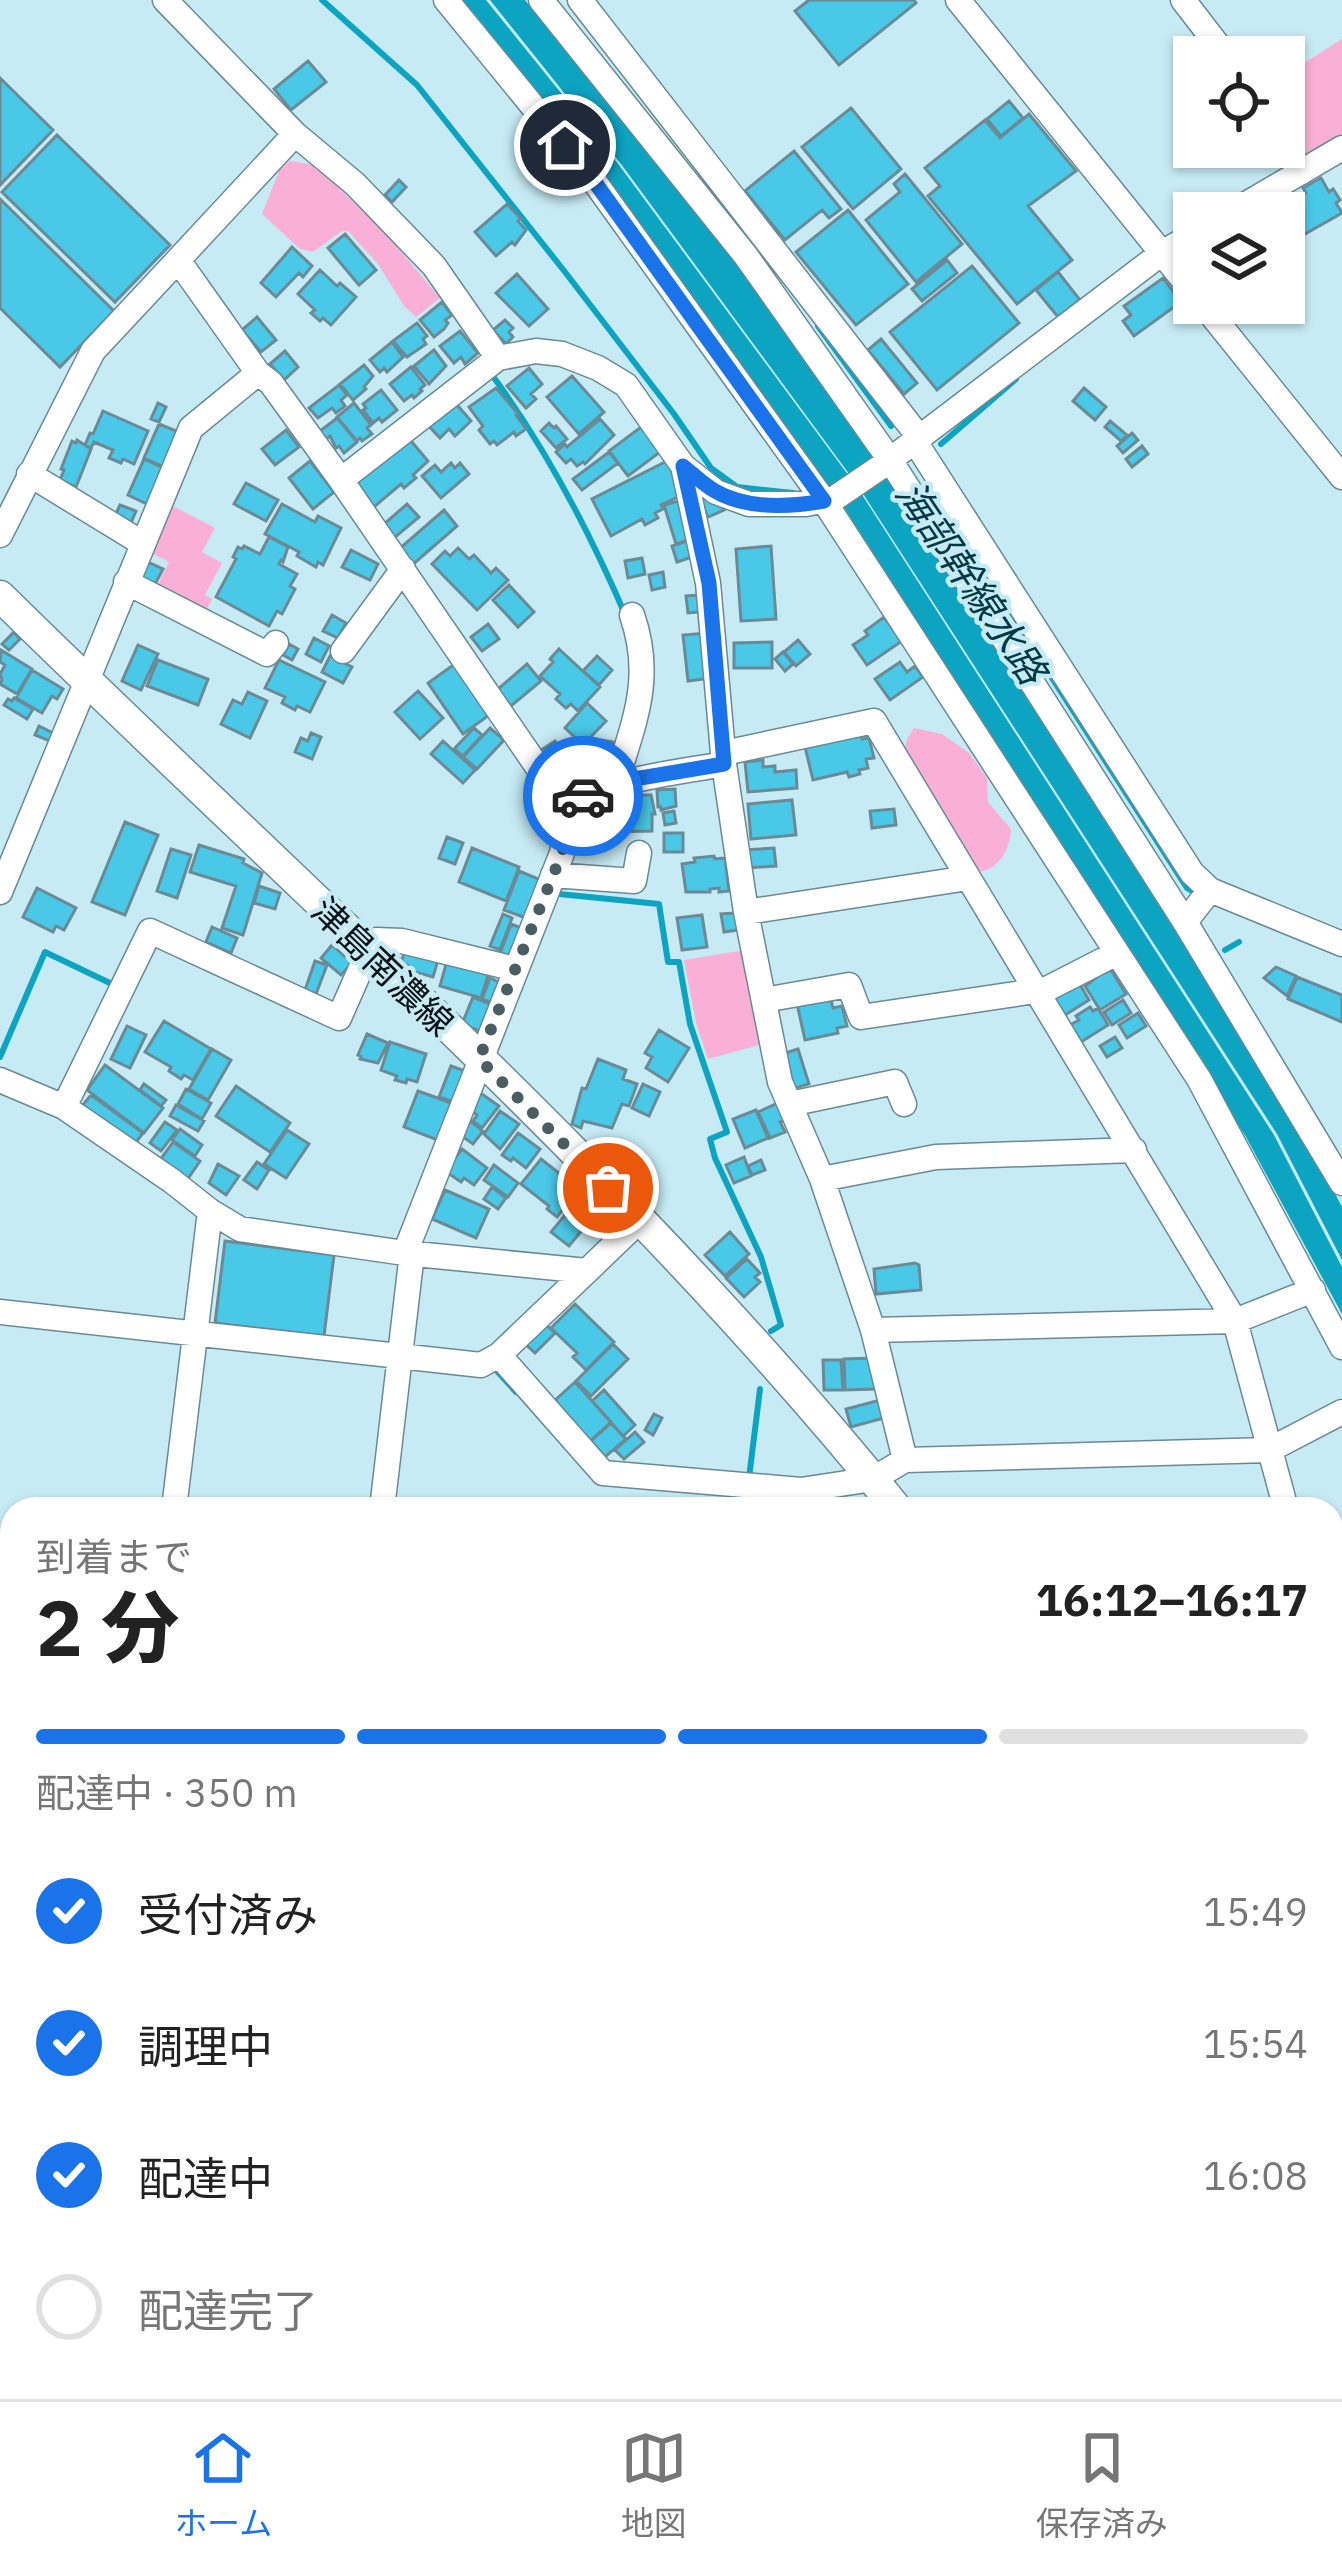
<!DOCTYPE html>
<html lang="ja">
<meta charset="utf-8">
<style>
body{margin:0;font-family:"IBM Plex Sans","Noto Sans JP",sans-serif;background:#f6f6f6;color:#222;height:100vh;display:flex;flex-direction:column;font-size:45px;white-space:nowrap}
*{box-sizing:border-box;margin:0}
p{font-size:39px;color:#767676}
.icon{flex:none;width:66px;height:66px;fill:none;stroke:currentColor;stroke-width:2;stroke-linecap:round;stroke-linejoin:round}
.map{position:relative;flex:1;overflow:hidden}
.sheet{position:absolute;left:0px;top:1497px;width:1344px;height:903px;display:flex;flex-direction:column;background:#fff;border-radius:36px 36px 0 0;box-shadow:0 3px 9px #0004}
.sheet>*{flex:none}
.fabs{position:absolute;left:1173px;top:36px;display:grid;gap:24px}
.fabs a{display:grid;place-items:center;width:132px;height:132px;border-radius:0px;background:#fff;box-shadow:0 3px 9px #0004;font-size:60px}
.pin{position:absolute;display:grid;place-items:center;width:102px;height:102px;color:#fff;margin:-51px;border:6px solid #fff;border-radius:50%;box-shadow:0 3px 12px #0007}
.courier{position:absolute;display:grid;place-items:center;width:120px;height:120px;margin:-60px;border:9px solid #1a73e8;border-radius:50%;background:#fff;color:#222;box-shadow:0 3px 15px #0007}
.overview em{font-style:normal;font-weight:800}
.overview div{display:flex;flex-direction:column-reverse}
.overview{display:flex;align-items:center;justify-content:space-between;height:204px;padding:0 36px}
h1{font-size:78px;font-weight:800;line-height:90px}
.bar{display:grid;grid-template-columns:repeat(4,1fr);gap:18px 12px;align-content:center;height:144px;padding:0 36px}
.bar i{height:15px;border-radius:9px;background:#e0e0e0}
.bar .selected{background:#1a73e8}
.bar p{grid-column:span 4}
ol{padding:0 36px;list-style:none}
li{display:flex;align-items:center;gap:36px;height:132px}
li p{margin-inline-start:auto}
li .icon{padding:12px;border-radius:50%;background:#1a73e8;color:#fff;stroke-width:4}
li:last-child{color:#767676}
li i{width:66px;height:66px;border:6px solid #e0e0e0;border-radius:50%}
.menu{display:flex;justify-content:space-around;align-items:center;height:168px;border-top:3px solid #e0e0e0;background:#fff;font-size:33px;color:#767676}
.menu a{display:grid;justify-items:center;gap:6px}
.menu .selected{color:#1a73e8}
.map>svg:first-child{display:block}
</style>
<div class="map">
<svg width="1342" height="2399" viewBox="0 0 1342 2399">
<rect width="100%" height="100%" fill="#c7ebf5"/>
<!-- green -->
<path fill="#fab0d6" d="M1342,39V139L1312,156L1298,157L1284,132V76Z
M290,161L310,164L328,178L382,229L440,298L416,317L404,306L378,264L348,231H342L313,252L300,249L262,214L279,171Z
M171,505L215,528L202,552L222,563L205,595L212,599L205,613L156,588L169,562L147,551Z
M914,728L942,734L969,753L987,778L988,802L1011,829C1010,852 997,873 973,872L903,755L907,739Z
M745,950L763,1044L708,1059L696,1023L684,960Z"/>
<!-- water -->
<path fill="#0da4c2" d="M460,0H486L619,165L857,487L1274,1135L1342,1267V1314L1246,1137L840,501Z
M490,0H525L736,262L881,469L1301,1128L1342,1207V1260L1277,1134L858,486L621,164Z"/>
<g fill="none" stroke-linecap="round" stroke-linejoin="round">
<!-- stream -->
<path stroke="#0da4c2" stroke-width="6" d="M322,0L417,85L565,272L674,414L711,468L737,487L793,493
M818,326L891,426
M492,375C546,448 588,529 624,612
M941,444L1016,379
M928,485L1187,888L1192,891
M559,894L659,904L668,962H679L690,1024L727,1132L710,1139L715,1158L761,1257L781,1325L771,1331
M1225,950L1239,942
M0,1057L45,952L114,985
M496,1370L516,1392
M749,1478L760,1389
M751,1493V1499L849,1508
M0,1737H12
M0,2097H12
M1198,2388L1202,2399
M180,2399V2388"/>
</g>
<!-- building -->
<path fill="#4ac8e7" stroke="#6a8b95" stroke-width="3" d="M809,0H914L916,3L839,65L795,11Z
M308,61L326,82L291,110L274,89Z
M0,78L53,130L0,185Z
M1009,101L1023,118L1001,136L987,119Z
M851,108L901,169L853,209L802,147Z
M1029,114L1076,171L1028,206L1072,260L1017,304L928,196L940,186L925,168L985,120L1000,138Z
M57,135L170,245L115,302L2,192Z
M794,151L841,209L829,218L822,210L785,240L745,191Z
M905,174L962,244L916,282L866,220L900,192L894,184Z
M1321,178L1329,192L1333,189L1340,200L1336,203L1342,213L1305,234L1290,209L1286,211L1280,202L1293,194L1296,199L1306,193L1303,188Z
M399,180L406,187L392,202L385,195Z
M0,199L114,311L60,367L0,308Z
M507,204L521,219L518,221L526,230L515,245L512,242L496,256L475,232Z
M848,210L908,284L856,325L796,252Z
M345,234L376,270L359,285L328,248Z
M292,247L312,266L303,277L299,273L276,297L261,283Z
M947,260L957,273L922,301L912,289Z
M972,266L1019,323L937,390L890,332Z
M320,270L337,286L340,283L356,297L331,325L323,318L320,321L311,313L315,310L298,294Z
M1058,272L1080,300L1058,317L1036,290Z
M517,274L548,309L529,326L496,293Z
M1163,278L1181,302L1134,336L1123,321L1131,315L1124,306Z
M442,302L452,315L445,320L448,323L444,329L434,337L420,320Z
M257,317L276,340L261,352L242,330Z
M505,320L513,328L509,332L513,337L506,344L493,330Z
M417,323L427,336L423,339L426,344L407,357L393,341Z
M460,331L478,353L465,364L461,357L454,363L440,346Z
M881,339L917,383L904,394L868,350Z
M392,342L403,357L387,372L384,368L380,372L370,360Z
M434,350L446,366L429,384L414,366Z
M285,351L298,367L284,380L270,364Z
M364,365L373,376L364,387L366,389L353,400L340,384Z
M411,367L425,385L420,389L422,391L414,398L412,395L404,401L390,384Z
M529,368L542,384L531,394L536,399L526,408L507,386Z
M572,376L604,412L579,434L547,397Z
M339,385L347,395L341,400L345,406L336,413L332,408L318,418L309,408Z
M496,388L518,414L516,415L526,429L516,436L514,432L497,445L494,441L490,444L479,430L483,426L469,407Z
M1084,388L1106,407L1095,420L1073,401Z
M381,390L397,410L382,422L379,418L373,423L363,410L366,408L363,404Z
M452,399L471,421L455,436L449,429L440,438L426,423Z
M158,403L166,407L159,422L151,419Z
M354,403L371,425L367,428L372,434L362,441L360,438L357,441L337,417Z
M103,411L148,431L134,464L123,459L121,463L109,458L113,450L94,442L91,448L85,445L90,433L93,434Z
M337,418L357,442L344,453L339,446L336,448L330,436L326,439L320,431Z
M600,419L614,435L585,464L583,462L577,466L571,459L566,463L556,452L565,444L567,447Z
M1110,421L1127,435L1121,441L1105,427Z
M549,423L554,428L556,426L567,439L556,448L541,431Z
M159,424L179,432L164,467L144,458Z
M645,424L664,449L628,476L609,451Z
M286,430L299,447L275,465L262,449Z
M1132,433L1138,440L1123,453L1117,446Z
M407,436L428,461L413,475L416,478L404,488L401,484L374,507L353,483Z
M77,440L91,449L76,487L60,480L64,470L61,469L72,441L76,443Z
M1142,446L1148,454L1132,467L1126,459Z
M609,452L618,463L582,490L573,479Z
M144,459L163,468L147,504L128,495Z
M310,461L334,492L313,509L289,478Z
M667,461L684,494L661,505L663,509L655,513L658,518L645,525L642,519L611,536L592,499Z
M451,463L455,468L460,463L469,474L441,498L422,476L435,465L441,472Z
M246,483L278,500L266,521L234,504Z
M702,496L718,500L724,510L708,517L698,497Z
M682,500L694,538L676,544L664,505Z
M282,504L315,522L318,516L341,528L323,565L318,562L316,567L297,556L299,552L265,534Z
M407,504L419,517L394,538L383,525Z
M120,505L136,511L130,525L114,518Z
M444,510L457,526L411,566L398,550Z
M269,537L288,547L283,562L281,560L279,564L297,574L290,586L295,589L282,614L277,611L269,626L216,597L236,559L233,557L238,547L242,549L244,546L260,554Z
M693,539L698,555L677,562L672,546Z
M771,546L776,619L741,621L736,549Z
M458,548L469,559L474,555L491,573L496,568L508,580L477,610L432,564L445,551L450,556Z
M351,550L378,564L370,580L342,567Z
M642,558L645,574L628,578L625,561Z
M148,562L163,569L154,586L140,579Z
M663,572L665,587L652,590L649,575Z
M509,585L534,612L518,627L493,600Z
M699,595L700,612L688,613L686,596Z
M332,615L346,623L338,638L323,631Z
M884,617L902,641L867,665L853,645L868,635L865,631Z
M488,624L499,639L482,651L471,637Z
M14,632L20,639L9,650L2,644Z
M706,633L711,678L688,681L683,635Z
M314,638L329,646L321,662L306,654Z
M798,640L810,654L796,666L784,652Z
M772,642V668H734V643Z
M289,644L298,649L292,660L283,655Z
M138,645L158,654L141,690L122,681Z
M559,649L600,687L578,711L571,704L566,708L556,699L560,694L540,676L553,662L550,659Z
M1,650L32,669L17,694L0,684L2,680L0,674L5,665L0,662Z
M783,652L793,664L785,671L775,659Z
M330,656L352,667L343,683L322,672Z
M597,656L612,670L599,685L583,671Z
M158,660L208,679L198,705L147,686Z
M279,660L325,682L310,712L297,706L295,710L282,703L285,697L265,688Z
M900,662L907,672L915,666L923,677L890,700L875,679Z
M456,663L492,713L463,734L428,683Z
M527,664L541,681L511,706L497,690Z
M32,670L63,689L57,699L52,696L42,713L16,698Z
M418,691L443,718L420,739L395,712Z
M248,692L267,701L250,738L221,724L233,700L242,704Z
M14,698L33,709L27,719L4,705L8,699L12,701Z
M587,703L606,721L583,745L565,728Z
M39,726L53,733L50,741L35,735Z
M474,728L482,735L463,756L454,749Z
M490,728L504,740L477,769L463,757Z
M311,733L321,737L312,759L295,752L301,738L308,741Z
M861,735L862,739L869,738L874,758L866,759L868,768L859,770L860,774L849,777L847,772L813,780L805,747Z
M601,740L613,742L611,755L599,753Z
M443,741L475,770L463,783L431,754Z
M555,741L566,757L548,769L537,753Z
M763,760V767L775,766V772L796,770L797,788L748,792L745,762Z
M563,766L572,782L563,787L554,771Z
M675,789L676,806L661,810V807H658L657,790Z
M604,795H651L655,814H652V831L604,832Z
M792,800L796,835L751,839L748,804Z
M894,809L896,825L872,828L870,811Z
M674,811L676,823L665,825L663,813Z
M125,822L158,835L125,915L92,902Z
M664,833H683V852H664Z
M447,837L463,843L455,864L439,858Z
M199,845L244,859L243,863L262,873L243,935L222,928L236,886L190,872Z
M472,848L519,867L506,901L459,882Z
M774,848L776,866L747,868L745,850Z
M171,849L191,855L177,898L157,891Z
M714,856L715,859L725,858L729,891L719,892V888L710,889V892H686L682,864L695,862L694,858Z
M519,871L541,880L526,918L504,910Z
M259,886L280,893L275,909L254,903Z
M37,888L76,908L64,930L56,926L53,932L23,917Z
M735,913L738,930L724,932L721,914Z
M503,914L512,918L500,950L490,946Z
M702,915L707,947L682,950L677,918Z
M511,924L524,929L512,961L499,956Z
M212,927L237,938L231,953L206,942Z
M332,945L352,963L341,975L321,958Z
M405,950L438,960L433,977L411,971L412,967L401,963Z
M448,957L490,969L481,998L440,986Z
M315,961L327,965L316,994L305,990Z
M1276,967L1296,976L1287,996L1264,978Z
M1111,970L1126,994L1100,1010L1085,986L1096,978L1095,976Z
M1297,977L1342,995V1022L1288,999Z
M490,978L503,984L495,1004L482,999Z
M1078,981L1089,1000L1065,1015L1053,997Z
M473,997L495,1006L484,1033L462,1024Z
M830,997L833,1008L842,1006L847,1026L837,1028L838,1033L805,1040L797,1004Z
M1123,1000L1131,1013L1112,1025L1104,1012Z
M1090,1007L1093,1011L1098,1008L1108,1025L1081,1042L1070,1025L1079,1020L1076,1016Z
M1138,1013L1146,1026L1127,1038L1119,1025Z
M164,1021L211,1049L193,1080L184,1075L181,1079L169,1071L171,1067L145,1052Z
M127,1026L146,1035L130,1068L111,1059Z
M659,1030L689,1048L668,1082L646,1068L652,1057L645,1053Z
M367,1034L388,1043L378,1063L360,1059L361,1056L358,1055Z
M1115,1037L1122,1048L1107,1057L1100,1046Z
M390,1042L426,1054L417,1082L407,1079L406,1083L395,1080L397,1076L381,1070Z
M212,1049L231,1060L208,1100L189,1089Z
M798,1049L809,1084L792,1089L782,1054Z
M598,1059L626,1070L623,1079L637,1084L629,1106L622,1104L612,1128L583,1121L581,1128L572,1124L582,1088L586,1089Z
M105,1065L163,1108L144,1133L87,1090Z
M451,1066L465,1071L454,1102L439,1097Z
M144,1084L166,1100L161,1106L140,1090Z
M643,1084L660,1092L649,1116L632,1108Z
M236,1086L290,1123L270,1152L216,1116Z
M186,1089L211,1103L202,1119L178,1104Z
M418,1091L454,1104L440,1141L404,1127Z
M479,1092L499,1106L482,1128L473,1121L477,1115L468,1108Z
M91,1095L143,1133L134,1145L82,1106Z
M778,1103L786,1120L780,1122L785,1132L770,1138L758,1112Z
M176,1105L204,1121L198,1131L170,1116Z
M756,1110L768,1138L745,1148L733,1119Z
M500,1111L519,1124L500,1149L484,1134Z
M469,1120L483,1131L473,1144L459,1134Z
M165,1122L177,1130L161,1151L150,1143Z
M180,1129L202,1145L195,1156L172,1140Z
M287,1130L309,1144L286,1178L264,1164Z
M518,1133L540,1149L526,1168L513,1158L511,1161L502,1155Z
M173,1142L200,1161L187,1180L160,1160Z
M462,1149L487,1168L474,1185L464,1178L461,1182L445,1171Z
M744,1157L751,1176L734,1183L726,1165Z
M541,1159L579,1189L557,1217L547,1209L549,1206L521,1184Z
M761,1160L765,1170L752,1175L748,1166Z
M257,1162L269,1170L257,1189L244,1180Z
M218,1164L239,1176L226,1195L209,1183Z
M494,1165L518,1183L508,1197L484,1180Z
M492,1187L506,1198L498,1209L484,1199Z
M445,1190L489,1209L476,1238L432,1219Z
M581,1194L601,1210L585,1229L565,1214Z
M565,1215L583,1229L569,1246L551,1232Z
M730,1232L749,1254L725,1276L705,1255Z
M225,1241L334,1255L324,1336L215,1323Z
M747,1259L760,1273L755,1277L760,1282L744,1297L726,1278Z
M915,1263L919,1265L921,1290L876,1294L874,1269Z
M575,1304L614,1342L586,1370L573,1357L577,1353L551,1328Z
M542,1321L555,1333L535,1353L522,1341Z
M613,1344L628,1359L591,1396L576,1381Z
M875,1358L876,1389L845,1390L844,1359Z
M823,1360H841L843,1390H824Z
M575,1382L611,1422L589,1442L553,1402Z
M604,1390L635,1425L623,1436L592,1401Z
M880,1400L884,1418L851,1427L846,1409Z
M654,1414L662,1418L653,1435L645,1430Z
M611,1423L626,1439L605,1457L591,1441Z
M635,1432L644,1442L624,1459L615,1450Z
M0,1639L12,1640V1733H0Z
M0,2040H12V2086H0Z
M1335,2345L1342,2369V2399H1297L1294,2388H1332V2346Z
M185,2388H345V2399H185Z
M965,2388H1066V2399H965Z
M1075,2388H1180V2399H1075Z"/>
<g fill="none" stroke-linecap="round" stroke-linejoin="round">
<defs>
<path id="minor" d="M165,0L295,134L355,184L434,266L498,358
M446,0L594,181L824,501L1199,1079L1342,1347
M541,0L746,256L890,460L1185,922L1342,1183
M580,0L919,437
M958,0L1194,293
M1183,0L1227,57
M1284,146L1300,173
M1231,213L1342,148
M1202,303L1342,477
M258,373L178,260L295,134
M914,440L1192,873L1210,890
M29,474L142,543
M341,480L498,358L536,351L562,354L598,368L626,385L683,466L716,492L749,504H806L835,498L882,466L1162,253L1194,234
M0,535L93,351L178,260
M126,582L267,654L276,643
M343,651L403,569
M724,753L874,721L1235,1321L1286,1509
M616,782C634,721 654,679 632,615
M565,807C614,778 669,774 724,764
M553,875L634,881L639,853
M0,892L191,428L258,373L271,383L341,480L565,807L569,820L562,853L405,1253
M746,912L968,878
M1185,922L1210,890L1342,944
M1037,994L1117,953
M764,1000L849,985L861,1017L1035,991
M0,1080L64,1107L172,1181L210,1211L240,1229L405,1253L587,1271L640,1220
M790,1104L895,1082L904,1104
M64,1107L150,931L339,1018L368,952L376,940L402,941L515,969
M822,1179L936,1157L1134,1150
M587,1271L499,1355L603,1473L801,1490L873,1479L905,1460L873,1330L822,1179L780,1082L746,912L724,764L708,583L683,466
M0,1312L481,1365L499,1355
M873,1330L1235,1321L1313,1290
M905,1460L1269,1450L1342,1412
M174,1509L210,1211
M382,1509L412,1253
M1332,1577L1342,1575
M0,1629L12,1631
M0,1922H12
M1332,2180L1342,2176
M0,2279H12
M681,2388V2399
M1221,2388L1225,2399
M167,2399V2388"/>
<path id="major" d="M0,596C303,894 630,1178 897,1509
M1332,2116L1342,2131"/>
</defs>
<!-- minor casing -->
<use href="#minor" stroke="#698a94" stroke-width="27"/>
<!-- major casing -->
<use href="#major" stroke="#698a94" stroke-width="33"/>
<!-- path -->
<path stroke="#87a3ab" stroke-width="3" stroke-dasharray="9 9" stroke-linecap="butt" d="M916,2388V2399"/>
<!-- minor -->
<use href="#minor" stroke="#fff" stroke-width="24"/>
<!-- major -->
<use href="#major" stroke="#fff" stroke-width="30"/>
</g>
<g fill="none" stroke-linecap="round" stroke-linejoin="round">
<!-- done -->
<path stroke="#495d63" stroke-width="12" stroke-dasharray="0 21.6" d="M583,796L565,806L569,820L562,853L479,1059L608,1188"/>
<!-- route -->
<path stroke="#1a73e8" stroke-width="15" d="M565,145L594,181L824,501C790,507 746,509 715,491C704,485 693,474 683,466L709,583L724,764L616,782L583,796"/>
</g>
<g text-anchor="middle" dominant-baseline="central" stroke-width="9" stroke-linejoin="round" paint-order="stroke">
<!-- street labels -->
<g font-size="36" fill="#051114" stroke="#c7ebf5">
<text transform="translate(383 966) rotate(44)">津島南濃線</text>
</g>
<!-- water labels -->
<g font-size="39" font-style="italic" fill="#003946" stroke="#c7ebf5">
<text transform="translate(972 582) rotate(56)">海部幹線水路</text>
</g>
</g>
</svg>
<div class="fabs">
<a><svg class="icon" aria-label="locate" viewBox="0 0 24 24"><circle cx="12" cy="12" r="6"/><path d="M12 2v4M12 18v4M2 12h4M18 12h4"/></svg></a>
<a><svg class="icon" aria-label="layers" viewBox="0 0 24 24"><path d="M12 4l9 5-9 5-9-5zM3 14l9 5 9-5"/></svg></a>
</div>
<div class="pin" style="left:608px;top:1188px;background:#ea580c"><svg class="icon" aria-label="bag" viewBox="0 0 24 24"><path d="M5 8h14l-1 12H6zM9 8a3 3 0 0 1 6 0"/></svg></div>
<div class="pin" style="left:565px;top:145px;background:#1f2937"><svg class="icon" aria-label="home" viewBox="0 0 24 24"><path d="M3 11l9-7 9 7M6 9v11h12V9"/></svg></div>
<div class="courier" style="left:583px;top:796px"><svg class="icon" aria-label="car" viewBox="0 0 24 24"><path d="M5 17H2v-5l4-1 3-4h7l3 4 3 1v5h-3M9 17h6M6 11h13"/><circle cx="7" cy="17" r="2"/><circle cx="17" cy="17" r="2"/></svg></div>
<section class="sheet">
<div class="overview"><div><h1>2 分</h1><p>到着まで</p></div><em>16:12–16:17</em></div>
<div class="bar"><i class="selected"></i><i class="selected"></i><i class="selected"></i><i></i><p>配達中 · 350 m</p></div>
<ol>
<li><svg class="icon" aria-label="check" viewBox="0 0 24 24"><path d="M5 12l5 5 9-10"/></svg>受付済み<p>15:49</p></li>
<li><svg class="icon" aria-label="check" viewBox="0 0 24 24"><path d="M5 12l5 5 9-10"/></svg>調理中<p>15:54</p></li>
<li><svg class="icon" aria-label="check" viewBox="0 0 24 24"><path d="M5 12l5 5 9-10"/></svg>配達中<p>16:08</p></li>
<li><i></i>配達完了</li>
</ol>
</section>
</div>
<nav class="menu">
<a class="selected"><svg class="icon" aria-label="home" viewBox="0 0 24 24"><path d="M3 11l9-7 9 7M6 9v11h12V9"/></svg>ホーム</a>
<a><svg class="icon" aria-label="map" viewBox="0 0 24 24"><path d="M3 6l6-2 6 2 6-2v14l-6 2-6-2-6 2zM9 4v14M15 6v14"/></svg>地図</a>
<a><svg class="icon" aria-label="saved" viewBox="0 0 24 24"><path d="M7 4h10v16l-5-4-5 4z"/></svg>保存済み</a>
</nav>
